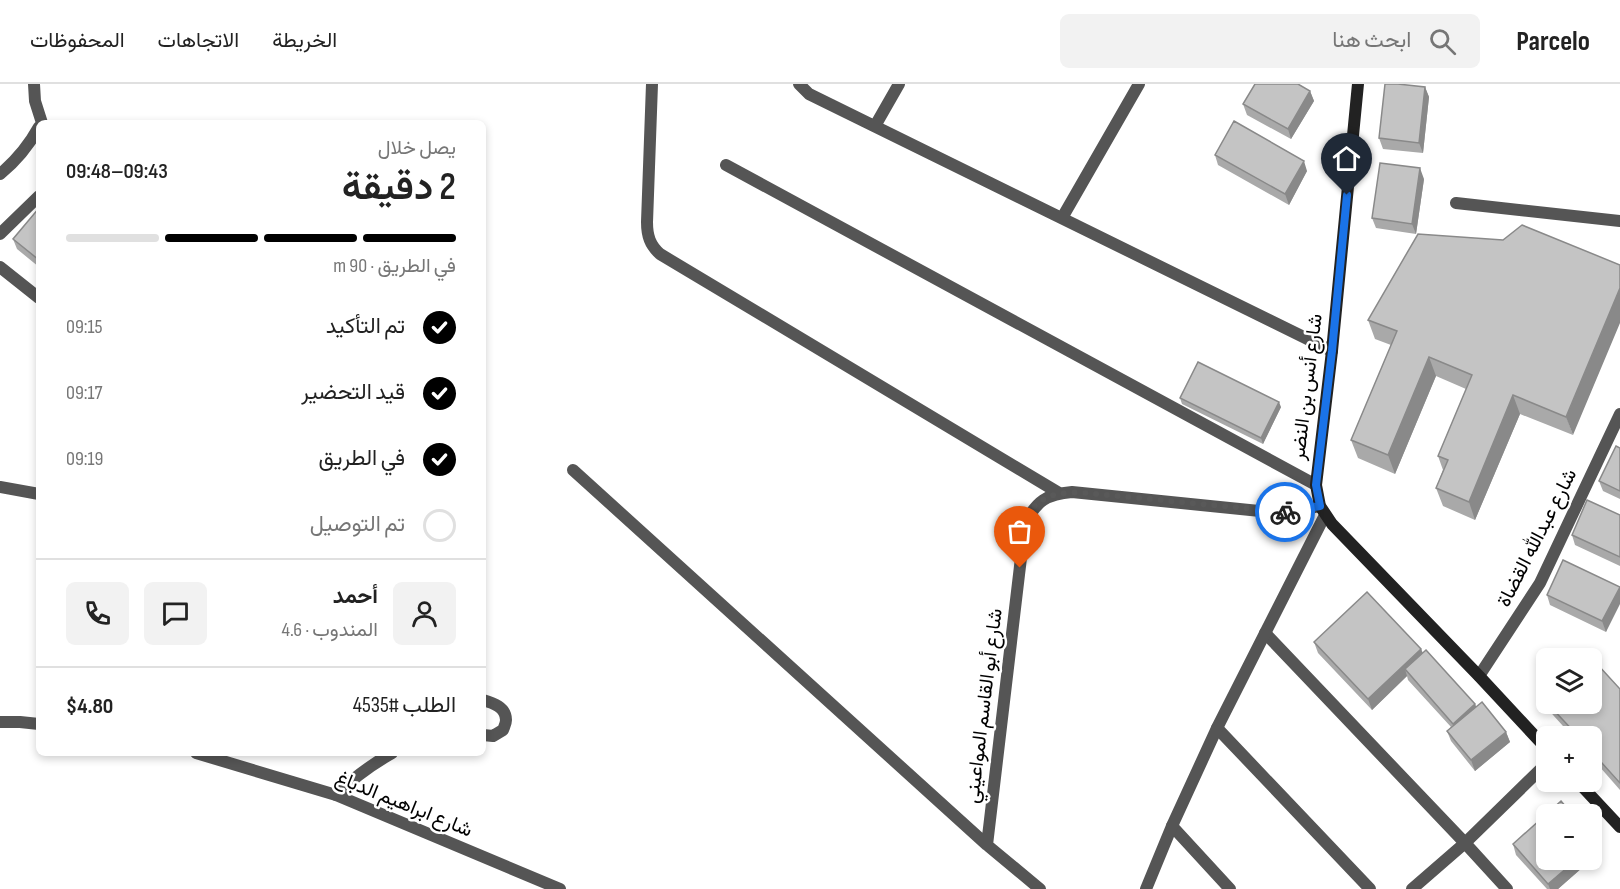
<!DOCTYPE html>
<html lang="ar">
<meta charset="utf-8">
<style>
body{margin:0;font-family:"Sofia Sans Condensed",Vazirmatn,sans-serif;background:#f2f2f2;color:#222;direction:rtl;height:100vh;display:flex;flex-direction:column;font-size:22px;white-space:nowrap}
*{box-sizing:border-box;margin:0}
p{font-size:20px;color:#767676}
.icon{flex:none;width:33px;height:33px;fill:none;stroke:currentColor;stroke-width:2;stroke-linecap:round;stroke-linejoin:round}
.map{position:relative;flex:1;overflow:hidden;direction:ltr}
.side{position:absolute;left:36px;top:36px;width:450px;height:636px;display:flex;flex-direction:column;background:#fff;border-radius:9px;box-shadow:0 3px 9px #0003;direction:rtl}
.side>*{flex:none}
.buttons{position:absolute;left:1536px;top:564px;display:grid;gap:12px}
.buttons a{display:grid;place-items:center;width:66px;height:66px;border-radius:9px;background:#fff;box-shadow:0 3px 9px #0003;font-size:30px}
.pin{position:absolute;display:grid;place-items:center;width:51px;height:51px;color:#fff;margin:-62px -26px;border-radius:50% 50% 50% 0;rotate:-45deg;box-shadow:0 0 6px #0007}
.pin .icon{rotate:45deg}
.courier{position:absolute;display:grid;place-items:center;width:60px;height:60px;margin:-30px;border:4px solid #1a73e8;border-radius:50%;background:#fff;color:#222;box-shadow:0 2px 8px #0007}
.overview em{font-style:normal;font-weight:600}
.overview div{display:flex;flex-direction:column-reverse}
.overview{display:flex;align-items:center;justify-content:space-between;height:102px;padding:0 30px}
h1{font-size:39px;font-weight:600;line-height:45px}
.bar{display:grid;grid-template-columns:repeat(4,1fr);gap:9px 6px;align-content:center;height:72px;padding:0 30px}
.bar i{height:8px;border-radius:4px;background:#e0e0e0}
.bar .selected{background:#000}
.bar p{grid-column:span 4}
.line{display:flex;align-items:center;gap:15px;padding:0 30px;border-top:2px solid #e0e0e0}
.line div{flex:1}
.round{display:grid;place-items:center;flex:none;width:63px;height:63px;border-radius:9px;background:#f2f2f2}
ol{padding:0 30px;list-style:none}
li{display:flex;align-items:center;gap:18px;height:66px}
li p{margin-inline-start:auto}
li .icon{padding:6px;border-radius:50%;background:#000;color:#fff;stroke-width:4}
li:last-child{color:#767676}
li i{width:33px;height:33px;border:3px solid #e0e0e0;border-radius:50%}
header{display:flex;align-items:center;gap:36px;box-sizing:border-box;height:84px;padding:0 30px;background:#fff;border-bottom:2px solid #e0e0e0}
header strong{font-size:28px}
nav{display:flex;gap:33px;margin-inline-start:auto;font-size:21px}
.search{width:420px;height:54px;background:#f2f2f2;display:flex;align-items:center;gap:15px;box-sizing:border-box;padding:0 21px;border-radius:9px;color:#767676;font-size:22px}
.map>svg:first-child{display:block}
</style>
<header>
<strong>Parcelo</strong>
<div class="search"><svg class="icon" aria-label="search" viewBox="0 0 24 24"><circle cx="10" cy="10" r="6"/><path d="M15 15l6 6"/></svg>ابحث هنا</div>
<nav><a>الخريطة</a><a>الاتجاهات</a><a>المحفوظات</a></nav>
</header>
<div class="map">
<svg width="1620" height="805" viewBox="0 0 1620 805">
<rect width="100%" height="100%" fill="#fff"/>
<g fill="none" stroke-linecap="round" stroke-linejoin="round">
<!-- lane -->
<path stroke="#555" stroke-width="12" d="M34,0L35,17L42,39
M0,90C16,77 29,61 39,43
M0,150L39,112
M0,183L39,214
M0,403L39,410
M1265,549L1465,759L1507,805
M483,616C493,619 506,623 506,636C506,640 504,643 503,646L493,652L483,651
M1217,644L1370,805
M336,711C353,694 371,681 392,669
M1172,742L1230,805
M1412,805L1465,759L1546,680"/>
<!-- street -->
<path stroke="#555" stroke-width="12" d="M652,0L647,138C647,152 650,161 660,170L1059,409
M799,0L809,10L1332,267
M875,42L899,0
M726,81L1316,401
M1456,119L1620,137
M1062,134L1139,0
M573,386L987,761L1040,805
M1479,592L1540,499L1620,330
M0,638H20L39,640
M196,669L336,711L560,805
M987,761L1025,440C1036,417 1047,410 1072,408L1280,429L1320,422
M1146,805L1172,742L1217,644L1325,431"/>
<!-- secondary -->
<path stroke="#222" stroke-width="12" d="M1358,0L1332,267L1316,401L1320,422L1332,440L1479,592L1546,664
M1578,698L1620,743"/>
</g>
<!-- wall -->
<path fill="#a9a9a9" d="M1425,3L1429,13L1423,69L1383,65L1379,54Z
M1310,7L1314,17L1291,55L1247,31L1243,20Z
M1215,71L1307,87L1289,121L1218,81Z
M1424,95L1416,150L1376,144L1372,134Z
M39,124V183L17,165L13,155Z
M1503,156L1573,351L1520,330L1475,436L1443,422L1436,404L1443,386L1438,372L1466,305L1436,292L1395,390L1358,374L1351,356L1391,261L1375,255L1368,236Z
M1180,314L1281,323L1263,360L1182,320Z
M1620,364V415L1603,407L1599,397Z
M1620,431V482L1575,461L1572,451Z
M1620,503L1606,548L1550,521L1547,511Z
M1314,558L1421,565L1423,569L1475,620L1476,623L1506,648L1510,658L1475,687L1451,657L1447,647L1451,643L1408,596L1407,592L1372,626L1318,569Z
M1546,605V620H1592L1620,605V706L1592,674V652H1572L1544,621L1541,611Z
M1513,760L1591,776L1558,805H1547L1516,771Z"/>
<!-- shaded-wall -->
<path fill="#898989" d="M1425,3L1429,13L1423,69L1419,59Z
M1310,7L1314,17L1291,55L1288,45Z
M1304,77L1307,87L1289,121L1285,110Z
M1420,84L1424,95L1416,150L1412,140Z
M1620,204V239L1573,351L1566,333Z
M1429,273L1436,292L1395,390L1388,371Z
M1513,311L1520,330L1475,436L1469,418Z
M1279,318L1281,323L1263,360L1261,354Z
M1620,503V520L1606,548L1602,537Z
M1421,565L1425,575L1405,585L1407,592L1372,626L1368,615Z
M1475,620L1479,630L1457,650L1453,640Z
M1506,648L1510,658L1475,687L1471,676Z
M1596,758L1600,768L1592,775V762Z
M1576,776H1591L1558,805H1550L1548,800Z"/>
<!-- building -->
<path fill="#c4c4c4" stroke="#898989" stroke-width="1.5" d="M1255,0H1298L1310,7L1288,45L1243,20Z
M1385,0H1398L1425,3L1419,59L1379,54Z
M1234,37L1304,77L1285,110L1215,71Z
M1380,79L1420,84L1412,140L1372,134Z
M39,124V176L13,155Z
M1522,141L1620,181V204L1566,333L1513,311L1469,418L1436,404L1448,376L1438,372L1472,291L1429,273L1388,371L1351,356L1397,247L1368,236L1418,150L1503,156Z
M1198,278L1279,318L1261,354L1180,314Z
M1616,362L1620,364V407L1599,397Z
M1587,416L1620,431V473L1572,451Z
M1563,476L1620,503L1602,537L1547,511Z
M1367,508L1421,565L1368,615L1314,558Z
M1426,566L1475,620L1453,640L1405,585Z
M1587,569L1620,605V699L1592,668V652H1578L1548,620H1592V574H1581Z
M1546,605V617L1541,611Z
M1482,618L1506,648L1471,676L1447,647Z
M1561,717L1572,730H1546V776H1576L1548,800L1513,760Z
M1592,752L1596,758L1592,762Z"/>
<g fill="none" stroke-linecap="round" stroke-linejoin="round">
<!-- done -->
<path stroke="#595959" stroke-width="6" stroke-dasharray="0 10.8" d="M1020,484C1021,470 1021,455 1025,441C1032,411 1060,407 1086,409L1285,428"/>
<!-- route -->
<path stroke="#1a73e8" stroke-width="8" d="M1285,428L1320,422L1316,401L1332,267L1347,111"/>
</g>
<g text-anchor="middle" dominant-baseline="central" stroke-width="5" stroke-linejoin="round" paint-order="stroke">
<!-- street labels -->
<g font-size="20" fill="#000" stroke="#fff">
<text transform="translate(1307 303) rotate(-83)">شارع أنس بن النضر</text>
<text transform="translate(1537 454) rotate(-63)">شارع عبدالله القضاة</text>
<text transform="translate(984 622) rotate(-83)">شارع أبو القاسم المواعيني</text>
<text transform="translate(404 720) rotate(22)">شارع ابراهيم الدباغ</text>
</g>
</g>
</svg>
<div class="buttons">
<a><svg class="icon" aria-label="layers" viewBox="0 0 24 24"><path d="M12 4l9 5-9 5-9-5zM3 14l9 5 9-5"/></svg></a>
<a>+</a>
<a>−</a>
</div>
<div class="pin" style="left:1020px;top:484px;background:#ea580c"><svg class="icon" aria-label="bag" viewBox="0 0 24 24"><path d="M5 8h14l-1 12H6zM9 8a3 3 0 0 1 6 0"/></svg></div>
<div class="pin" style="left:1347px;top:111px;background:#1f2937"><svg class="icon" aria-label="home" viewBox="0 0 24 24"><path d="M3 11l9-7 9 7M6 9v11h12V9"/></svg></div>
<div class="courier" style="left:1285px;top:428px"><svg class="icon" aria-label="bike" viewBox="0 0 24 24"><circle cx="6" cy="16" r="4"/><circle cx="18" cy="16" r="4"/><path d="M6 16l4-8h5l3 8M10 8l3 8H6M13 5h3"/></svg></div>
<section class="side">
<div class="overview"><div><h1>2 دقيقة</h1><p>يصل خلال</p></div><em>09:43–09:48</em></div>
<div class="bar"><i class="selected"></i><i class="selected"></i><i class="selected"></i><i></i><p>في الطريق · 90 m</p></div>
<ol>
<li><svg class="icon" aria-label="check" viewBox="0 0 24 24"><path d="M5 12l5 5 9-10"/></svg>تم التأكيد<p>09:15</p></li>
<li><svg class="icon" aria-label="check" viewBox="0 0 24 24"><path d="M5 12l5 5 9-10"/></svg>قيد التحضير<p>09:17</p></li>
<li><svg class="icon" aria-label="check" viewBox="0 0 24 24"><path d="M5 12l5 5 9-10"/></svg>في الطريق<p>09:19</p></li>
<li><i></i>تم التوصيل</li>
</ol>
<div class="line" style="height:108px"><a class="round"><svg class="icon" aria-label="person" viewBox="0 0 24 24"><circle cx="12" cy="8" r="4"/><path d="M4 21q1-7 8-7t8 7"/></svg></a><div><b>أحمد</b><p>المندوب · 4.6</p></div><a class="round"><svg class="icon" aria-label="chat" viewBox="0 0 24 24"><path d="M4 5h16v11H9l-5 4z"/></svg></a><a class="round"><svg class="icon" aria-label="phone" viewBox="0 0 24 24"><path d="M5 4h4l2 5-3 2q2 4 5 5l2-3 5 2v4C11 20 4 13 5 4z"/></svg></a></div>
<div class="line" style="height:78px"><div>الطلب #4535</div><b>$4.80</b></div>
</section>
</div>
